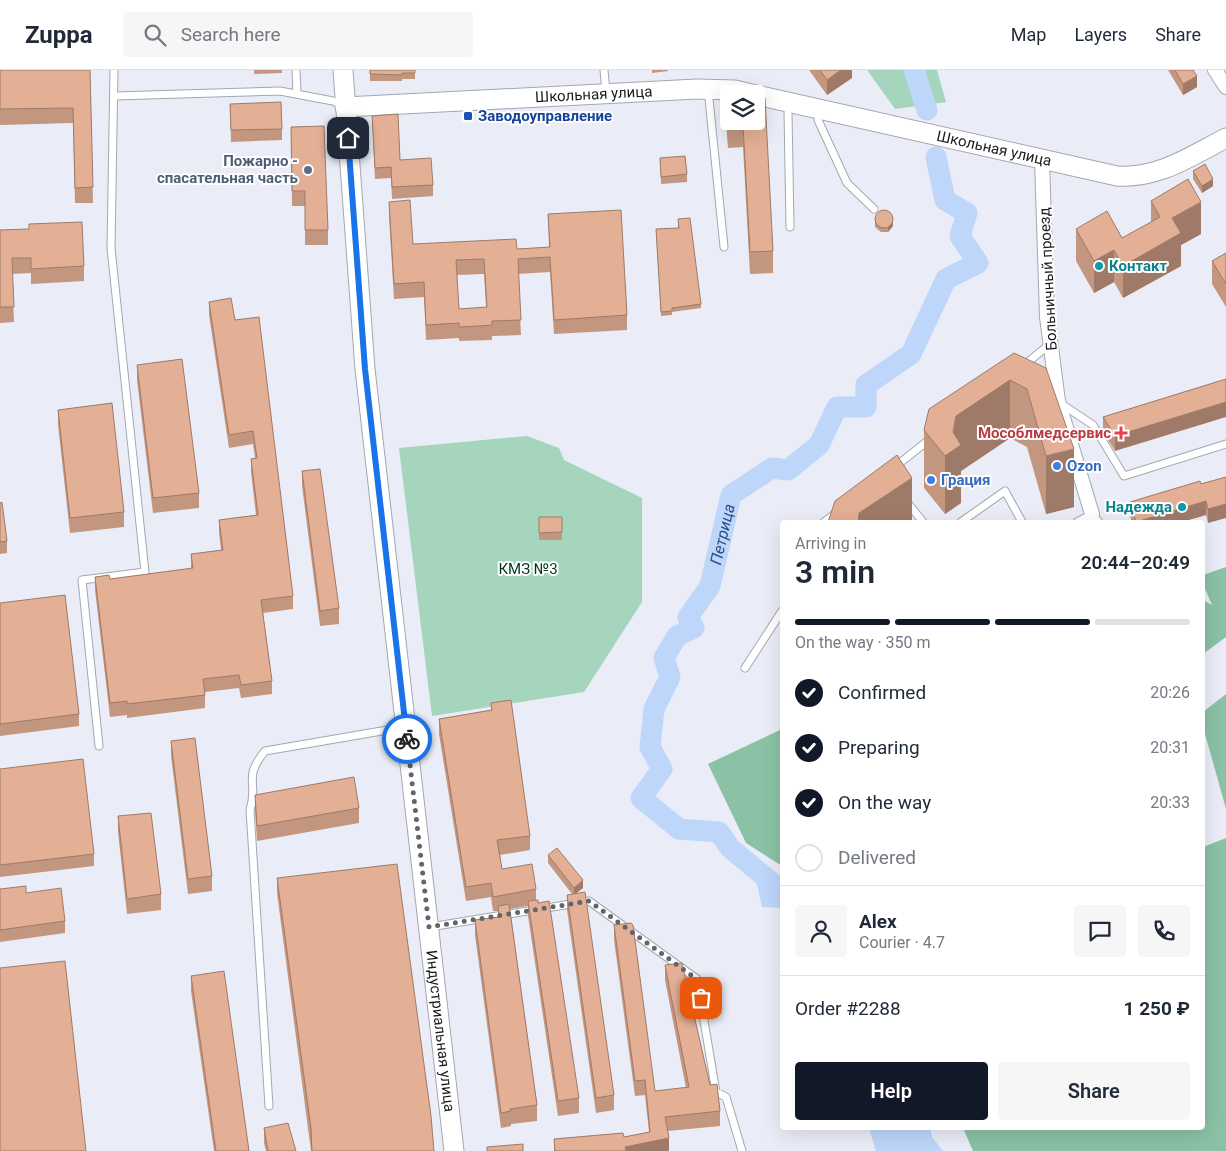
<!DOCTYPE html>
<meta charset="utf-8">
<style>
body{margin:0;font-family:Roboto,sans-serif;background:#f6f6f7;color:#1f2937;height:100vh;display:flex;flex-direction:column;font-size:19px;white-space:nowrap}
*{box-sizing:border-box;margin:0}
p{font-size:16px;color:#747a83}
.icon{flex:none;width:28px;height:28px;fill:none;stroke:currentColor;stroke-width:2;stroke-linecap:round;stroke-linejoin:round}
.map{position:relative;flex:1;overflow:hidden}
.panel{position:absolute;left:780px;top:450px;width:425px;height:610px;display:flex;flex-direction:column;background:#fff;border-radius:5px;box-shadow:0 5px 20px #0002}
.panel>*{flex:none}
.controls{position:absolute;left:720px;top:15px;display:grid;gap:10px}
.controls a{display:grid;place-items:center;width:45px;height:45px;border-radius:5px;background:#fff;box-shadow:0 5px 20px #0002;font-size:25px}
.pin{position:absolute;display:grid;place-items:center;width:42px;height:42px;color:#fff;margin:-21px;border-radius:10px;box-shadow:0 2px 8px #0006}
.courier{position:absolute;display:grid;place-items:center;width:50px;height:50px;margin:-25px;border:4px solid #1a73e8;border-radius:50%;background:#fff;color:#222;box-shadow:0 1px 6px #0007}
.summary em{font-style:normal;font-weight:600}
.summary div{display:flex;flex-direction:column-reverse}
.summary{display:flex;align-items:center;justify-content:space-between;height:85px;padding:0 15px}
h1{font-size:32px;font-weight:600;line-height:38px}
.bar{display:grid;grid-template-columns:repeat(4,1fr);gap:8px 5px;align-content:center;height:60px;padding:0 15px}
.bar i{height:6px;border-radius:4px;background:#e0e1e3}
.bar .on{background:#111827}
.bar p{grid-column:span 4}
.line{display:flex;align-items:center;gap:12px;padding:0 15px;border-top:1px solid #e0e1e3}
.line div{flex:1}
.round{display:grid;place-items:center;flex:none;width:52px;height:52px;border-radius:5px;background:#f6f6f7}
ol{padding:0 15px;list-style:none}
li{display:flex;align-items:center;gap:15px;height:55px}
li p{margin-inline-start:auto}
li .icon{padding:5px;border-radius:50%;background:#111827;color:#fff;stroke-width:4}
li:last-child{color:#747a83}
li i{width:28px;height:28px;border:2px solid #e0e1e3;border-radius:50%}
.action{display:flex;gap:10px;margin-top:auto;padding:10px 15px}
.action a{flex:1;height:58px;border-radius:5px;background:#111827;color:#fff;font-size:20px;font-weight:600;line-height:58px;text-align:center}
.action a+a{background:#f6f6f7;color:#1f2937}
header{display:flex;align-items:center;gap:30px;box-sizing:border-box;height:70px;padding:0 25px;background:#fff;border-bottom:1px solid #e0e1e3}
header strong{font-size:24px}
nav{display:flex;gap:28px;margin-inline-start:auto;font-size:18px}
.search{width:350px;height:45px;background:#f6f6f7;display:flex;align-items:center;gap:12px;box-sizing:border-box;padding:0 18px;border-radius:5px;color:#747a83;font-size:19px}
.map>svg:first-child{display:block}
</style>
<header>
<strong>Zuppa</strong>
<div class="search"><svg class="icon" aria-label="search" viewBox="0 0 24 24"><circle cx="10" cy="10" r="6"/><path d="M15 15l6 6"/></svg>Search here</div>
<nav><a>Map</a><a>Layers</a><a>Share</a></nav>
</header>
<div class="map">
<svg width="1226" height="1081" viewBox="0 0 1226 1081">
<rect width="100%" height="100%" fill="#eaedf7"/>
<!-- green -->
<path fill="#a5d5bc" d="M867,0H937L946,32L895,39Z
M527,366L559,378L564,390L642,428V532L584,622L432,646L399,378Z"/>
<!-- forest -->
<path fill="#8bc2a5" d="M1226,497V567L1203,584V530L1212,535L1203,514V505Z
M1226,624V739L1202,653L1203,642Z
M782,659V796L746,773L708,694Z
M1226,768V1081H973L963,1058H1202L1203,777Z"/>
<!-- water -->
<path fill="#bdd6fa" d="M730,778L782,807V838L762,837L757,814Z
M869,1058H930L932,1067L943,1081H876Z"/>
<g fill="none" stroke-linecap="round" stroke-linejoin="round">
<!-- river -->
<g stroke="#bdd6fa" stroke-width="21">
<path d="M914,0L927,40"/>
<path id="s1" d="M782,821L730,778L719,762L679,759L641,728L662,699L650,677L654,639L670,607L664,588L677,566L694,558L688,547L710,516L731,425L772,398L788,400L819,375L837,337H866V315L911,284L946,209L978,193L960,166L967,143L945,130L936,87"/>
</g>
<defs>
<path id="lane" d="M296,0L297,23
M604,0L606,22
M708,19L724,177
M115,26L280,21L333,31L345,36
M790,33L788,42L790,157
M820,41L818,50L847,113L874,139
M1023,296L1050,274
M1060,333L1093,355L1124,406L1226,374
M896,396L930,369
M906,431L923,452
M824,452L836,443
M961,452L1005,421L1022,452
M1077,452L1092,444L1099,452
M745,598L782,541
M99,676L82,510L145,502L111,178L114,0
M430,857L589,831L697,909L716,1022L726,1027L742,1081
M269,1036L250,740C259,712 242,709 265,681L405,657"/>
<path id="street" d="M1215,0L1226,17
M1042,90L1047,247L1058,331L1092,444"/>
<g id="secondary">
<path id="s2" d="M343,0L365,299L454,1081"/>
<path id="s3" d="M756,25L1117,106C1158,109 1191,86 1226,68"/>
<path id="s4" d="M345,37L697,19L735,20L752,24"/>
</g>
</defs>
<!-- lane casing -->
<use href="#lane" stroke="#a4a7b0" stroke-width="9"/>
<!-- street casing -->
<use href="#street" stroke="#a4a7b0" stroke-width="16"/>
<!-- secondary casing -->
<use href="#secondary" stroke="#a4a7b0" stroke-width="21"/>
<!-- lane -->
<use href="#lane" stroke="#fff" stroke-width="7"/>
<!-- street -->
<use href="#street" stroke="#fff" stroke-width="14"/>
<!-- secondary -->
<use href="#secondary" stroke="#fff" stroke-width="19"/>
</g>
<!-- wall -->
<path fill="#c39680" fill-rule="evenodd" d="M0,0H90L93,133H75L73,53L0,55Z
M254,0H282V3L254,4Z
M370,0H415V9H402V11H370Z
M652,0H668V1L652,3Z
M809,0H852V8L827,25Z
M1168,0H1193L1197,17L1183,25Z
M726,30L756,51L773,181V203L750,204L743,77L728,78L726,53Z
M230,34L282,59V70L231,72Z
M372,46L400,90L433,115V126L392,129L391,108L375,109Z
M291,57L328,160V175H305V136H292Z
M660,88L687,104V112L661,114Z
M1193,101L1213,116L1202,123L1193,109Z
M1151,131L1201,164L1181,175V196L1123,228L1114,212L1094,223L1076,191V159L1122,168L1151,152Z
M389,132L413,174L517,179L549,178L548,144L627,245V260L554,264L550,202L518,204L521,265L492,266V270L459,271V268L426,270L424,227L394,229L389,146ZM484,204L486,237L459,239L457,205Z
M875,146L893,156L888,162H881L875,157Z
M678,149L701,234V238L672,242V245L661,246L656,159L678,158Z
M0,160L84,196V211L31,214V203L12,204L14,252L0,253Z
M1226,183V237L1212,214V191Z
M209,232L235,250L293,526V539L263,543L272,611V624L241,628L239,618L205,622V638L127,648V645L110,647L95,520V507L110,509L191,499V484L221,480L219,463V450L256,445L251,402V389L255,388L253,374L229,378L209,245Z
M1014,283L1074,437L1046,444L1027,377L1010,368L961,401V433L945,444L924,418V360Z
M137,295L199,423V438L153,443L137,310Z
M1226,309L1115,381L1103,362V347Z
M58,340L124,442V457L70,463L58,355Z
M302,401L339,538V554L320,556L302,416Z
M1226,407L1208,453L1206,445L1181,452H1132L1130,446V432L1201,414Z
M0,433L7,471V483L0,484Z
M539,447H562V470H539Z
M0,533L79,644V656L0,666Z
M491,633L530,766V780L500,785L502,799L536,819V830L579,1028V1043L558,1046L528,846V836L510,839L537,1035V1051L511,1054V1056L501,1058L475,865V850L498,847V841H493L491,827L466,831L439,664V649L491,640Z
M171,671L212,806V821L188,824L171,686Z
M0,699L94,784V796L0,807Z
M255,725L359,738V753L257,771L255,740Z
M118,746L161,824V840L127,844L118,762Z
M548,785L583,818L576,823L614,1025V1040L596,1043L567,840V825L572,824L548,793Z
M277,808L434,1081H311L277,823Z
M0,819L26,823L65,851V863L0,872Z
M614,855L655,1021L686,1018L665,910V895L720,1041V1056L668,1061L669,1081H554V1069L624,1067L649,1062L645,1025L635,1026L614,870Z
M191,906L249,1081H214L191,921Z
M264,1058L296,1081H266L264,1073Z"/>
<!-- shaded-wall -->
<path fill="#9f7a68" d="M841,0H852V8L827,25V10Z
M1197,6V17L1183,25V14Z
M1213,109V116L1202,123V116Z
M1201,132V164L1181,175V196L1123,228V196L1172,148Z
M893,152V156L888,162V158Z
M1114,180V212L1094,223V191Z
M1010,310V368L961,401V433L945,444V386L956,346Z
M1226,332V347L1115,381V366Z
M1074,379V437L1046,444V386Z
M912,408V452H858L859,443Z
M1206,431V445L1181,452H1136Z
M1226,434V448L1208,453V439Z
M583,810V818L574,825V818Z
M669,1068V1081H625V1077Z"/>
<!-- building -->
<path fill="#e3af95" stroke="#9f7a68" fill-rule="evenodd" d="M0,0H90L93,117L75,118L73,38L0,39Z
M370,0H415V3H402V5L370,4Z
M820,0H841L827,10Z
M1175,0H1193L1197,6L1183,14Z
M756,28H765L773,181L750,182L743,55L728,56L726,30H729V51H756Z
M281,32L282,59L231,60L230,34Z
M398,44L400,90L431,88L433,115L392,117L391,97L375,98L372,46Z
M324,56L328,160H305V121H292L291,57Z
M685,86L687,104L661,107L660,88Z
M1205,94L1213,109L1202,116L1193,101Z
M1188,109L1201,132L1172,148L1181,163L1123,196L1114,180L1094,191L1076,159L1107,141L1122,168L1160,147L1151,131Z
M410,130L413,174L516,169L517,179L550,177L548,144L621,140L627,245L554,250L550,187L518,189L521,250L492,251V255L479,256L459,257V253L426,255L424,212L394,214L389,132ZM484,189L487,237L459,239L456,190Z
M875 149a9 9 0 1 1 18 0a9 9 0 1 1-18 0Z
M690,148L701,234L672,238V241L661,242L656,159L679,158L678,149Z
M82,152L84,196L31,199V188H12L14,237H0V160L29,159V154Z
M1226,183V214L1212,191Z
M231,228L235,250L259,247L293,526L261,530L272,611L241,615L239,605L203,609L205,625L127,634V631L110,633L95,507L109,505L110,509L193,498L191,484L223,480L219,450L258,445L251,389L257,388L253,361L229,365L209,232Z
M1014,283L1046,298L1074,379L1046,386L1027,319L1010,310L956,346L953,362L961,375L945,386L924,360L929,339Z
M182,289L199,423L153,428L137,295Z
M1226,309V332L1115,366L1103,347Z
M112,333L124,442L70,448L58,340Z
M897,385L912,408L859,443L858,452H828L835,431Z
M320,399L339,538L320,541L302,401Z
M1226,407V434L1208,439L1206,431L1136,452L1130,432L1200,411L1201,414Z
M2,432L7,471L0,472V433Z
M539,447H562V462L539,463Z
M65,525L79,644L0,654V533Z
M511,630L530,766L497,770L502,799L532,794L536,819L493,827L491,813L466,817L439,649L492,640L491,633Z
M195,668L212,806L188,809L171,671Z
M83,689L94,784L0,795V699Z
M354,707L359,738L257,756L255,725Z
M151,743L161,824L127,829L118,746Z
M557,778L583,810L574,818L548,785Z
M397,794L431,1046L434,1081H312L311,1058L277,808Z
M26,816V823L61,818L65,851L0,860V819Z
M585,822L614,1025L596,1028L567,825Z
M538,830V833L549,831L579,1028L558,1031L528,831Z
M509,834L537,1035L510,1039L511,1041L501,1043L475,850L499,847L498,836Z
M631,853L633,855L655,1021L689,1017L665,895L682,893L710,1015L717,1014L720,1041L665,1047L669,1068L625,1077L626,1081H555L554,1069L623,1063L624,1067L650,1062L645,1010L635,1011L614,855Z
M65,891L86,1081H0V898Z
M224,901L249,1081H216L191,906Z
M288,1053L296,1081H268L264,1058Z
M523,1074V1081H487V1077Z"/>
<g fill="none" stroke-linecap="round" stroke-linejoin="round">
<!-- done -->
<path stroke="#63656b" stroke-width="5" stroke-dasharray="0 9" d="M407,669L429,857L589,831L698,910L701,928"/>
<!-- route -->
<path stroke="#1a73e8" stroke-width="6" d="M348,68L365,299L407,669"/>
</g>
<!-- markers -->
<rect fill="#1a4fb4" stroke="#fff" stroke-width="2" x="463" y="41" width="10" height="10" rx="2.5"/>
<circle fill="#5c6f8a" stroke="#fff" stroke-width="2" cx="308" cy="100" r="5"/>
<g fill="#0f9aa8" stroke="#fff" stroke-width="2">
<circle cx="1099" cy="196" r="5"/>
<circle cx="1182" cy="437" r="5"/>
</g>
<path fill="#e0444e" stroke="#fff" stroke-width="2" d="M1118.5 355.5h5v5h5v5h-5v5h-5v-5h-5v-5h5z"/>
<g fill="#3f7fe0" stroke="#fff" stroke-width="2">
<circle cx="1057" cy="396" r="5"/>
<circle cx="931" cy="410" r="5"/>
</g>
<g text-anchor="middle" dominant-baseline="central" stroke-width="4" stroke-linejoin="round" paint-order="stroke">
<!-- street labels -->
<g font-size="15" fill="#1b1c1f" stroke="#fff">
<text stroke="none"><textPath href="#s4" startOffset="249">Школьная улица</textPath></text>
<text stroke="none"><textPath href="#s3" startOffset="244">Школьная улица</textPath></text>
<text transform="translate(1048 209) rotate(-93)">Больничный проезд</text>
<text stroke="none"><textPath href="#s2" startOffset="966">Индустриальная улица</textPath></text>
</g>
<!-- transit labels -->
<g font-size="15" font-weight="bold" fill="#164399" stroke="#fff" text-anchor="start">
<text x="478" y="46">Заводоуправление</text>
</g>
<!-- service labels -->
<g font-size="15" font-weight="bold" fill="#4e5e75" stroke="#fff" text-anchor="end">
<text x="298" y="91">Пожарно -<tspan x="298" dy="17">спасательная часть</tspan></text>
</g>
<!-- culture labels -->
<g font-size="15" font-weight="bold" fill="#0d838f" stroke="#fff" text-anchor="start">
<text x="1109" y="196">Контакт</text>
<text x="1172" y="437" text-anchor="end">Надежда</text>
</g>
<!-- health labels -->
<g font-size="15" font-weight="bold" fill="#be3a42" stroke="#fff" text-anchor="end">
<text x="1111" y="363">Мособлмедсервис</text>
</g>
<!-- shop labels -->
<g font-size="15" font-weight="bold" fill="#366cbe" stroke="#fff" text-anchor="start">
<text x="1067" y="396">Ozon</text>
<text x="941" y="410">Грация</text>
</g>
<!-- park labels -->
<g font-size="15" fill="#043421" stroke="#fff">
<text x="528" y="499">КМЗ №3</text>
</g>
<!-- water labels -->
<g font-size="16" font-style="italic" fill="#274f85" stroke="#fff">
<text stroke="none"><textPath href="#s1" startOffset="479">Петрица</textPath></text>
</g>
</g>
</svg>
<div class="controls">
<a><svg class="icon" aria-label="layers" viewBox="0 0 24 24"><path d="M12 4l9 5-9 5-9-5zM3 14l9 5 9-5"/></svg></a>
</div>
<div class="pin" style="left:701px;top:928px;background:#ea580c"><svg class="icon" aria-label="bag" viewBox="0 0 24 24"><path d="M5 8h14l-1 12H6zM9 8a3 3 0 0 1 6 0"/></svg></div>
<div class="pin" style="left:348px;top:68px;background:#1f2937"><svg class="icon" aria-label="home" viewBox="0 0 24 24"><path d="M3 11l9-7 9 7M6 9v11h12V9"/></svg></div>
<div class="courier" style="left:407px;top:669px"><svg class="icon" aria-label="bike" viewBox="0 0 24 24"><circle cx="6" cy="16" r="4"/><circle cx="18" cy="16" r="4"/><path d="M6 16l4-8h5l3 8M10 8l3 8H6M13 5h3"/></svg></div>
<section class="panel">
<div class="summary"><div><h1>3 min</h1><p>Arriving in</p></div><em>20:44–20:49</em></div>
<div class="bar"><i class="on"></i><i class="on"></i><i class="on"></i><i></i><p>On the way · 350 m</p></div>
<ol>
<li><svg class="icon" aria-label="check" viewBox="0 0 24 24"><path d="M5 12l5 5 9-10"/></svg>Confirmed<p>20:26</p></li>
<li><svg class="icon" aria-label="check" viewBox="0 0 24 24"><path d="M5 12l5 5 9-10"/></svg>Preparing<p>20:31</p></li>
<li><svg class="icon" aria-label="check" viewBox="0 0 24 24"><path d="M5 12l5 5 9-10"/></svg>On the way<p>20:33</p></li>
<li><i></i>Delivered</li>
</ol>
<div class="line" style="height:90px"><a class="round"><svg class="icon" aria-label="person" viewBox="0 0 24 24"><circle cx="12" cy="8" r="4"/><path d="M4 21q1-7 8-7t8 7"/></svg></a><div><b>Alex</b><p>Courier · 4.7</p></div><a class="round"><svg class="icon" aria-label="chat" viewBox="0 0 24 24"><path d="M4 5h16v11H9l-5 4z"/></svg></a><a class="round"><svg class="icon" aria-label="phone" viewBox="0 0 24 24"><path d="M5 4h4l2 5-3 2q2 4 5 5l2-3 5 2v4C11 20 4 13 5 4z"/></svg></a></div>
<div class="line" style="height:65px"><div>Order #2288</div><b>1 250 ₽</b></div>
<div class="action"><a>Help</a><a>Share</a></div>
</section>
</div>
